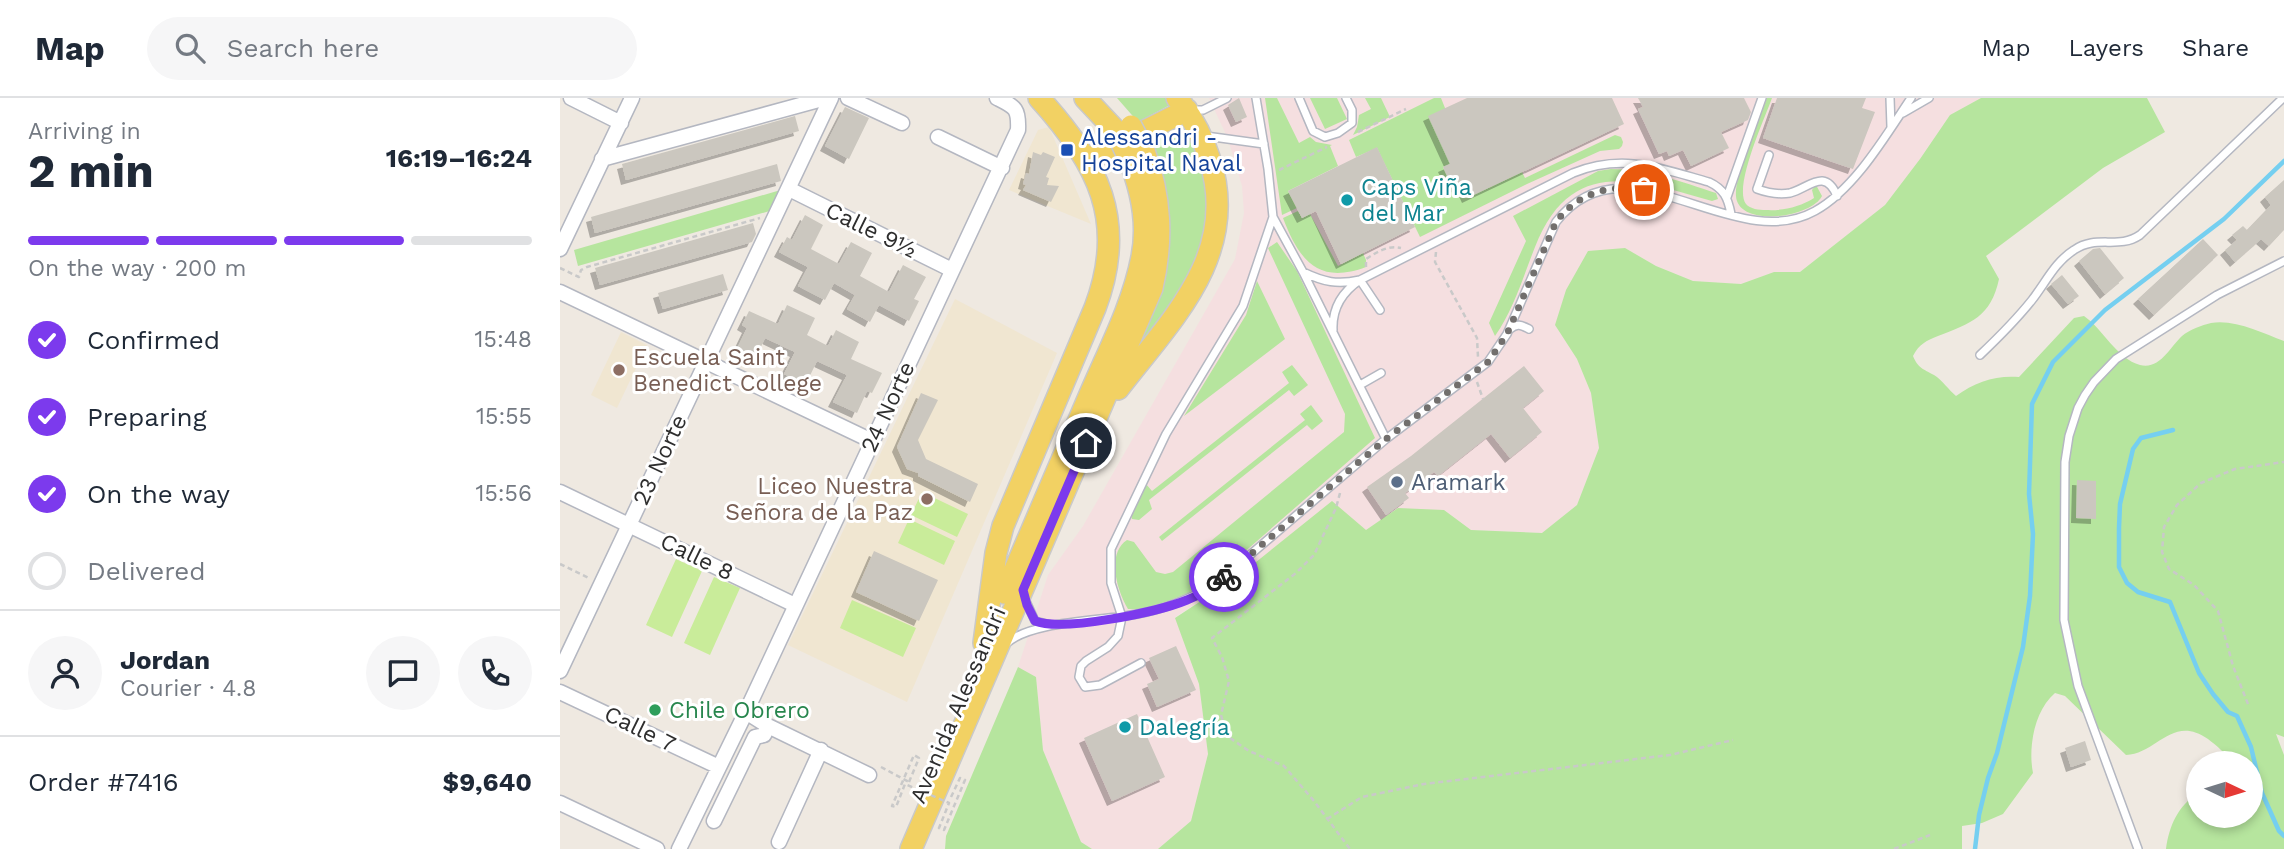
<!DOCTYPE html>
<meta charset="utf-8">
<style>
body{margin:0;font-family:"Work Sans",sans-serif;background:#f6f6f7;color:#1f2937;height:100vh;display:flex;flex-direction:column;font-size:26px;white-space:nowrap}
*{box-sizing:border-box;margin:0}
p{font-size:23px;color:#747a83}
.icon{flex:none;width:38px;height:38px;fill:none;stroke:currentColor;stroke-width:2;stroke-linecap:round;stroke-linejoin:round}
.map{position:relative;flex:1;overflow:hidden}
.drawer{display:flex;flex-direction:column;background:#fff;width:560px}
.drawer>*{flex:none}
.needle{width:46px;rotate:94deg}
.tools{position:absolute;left:1626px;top:653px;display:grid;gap:14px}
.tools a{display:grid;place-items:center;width:77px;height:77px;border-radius:50%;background:#fff;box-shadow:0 4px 10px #0003;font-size:35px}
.pin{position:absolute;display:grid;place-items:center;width:60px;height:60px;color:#fff;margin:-30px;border:4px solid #fff;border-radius:50%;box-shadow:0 2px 7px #0007}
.courier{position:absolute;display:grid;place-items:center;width:70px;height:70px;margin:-35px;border:5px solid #7c3aed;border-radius:50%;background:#fff;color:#222;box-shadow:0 2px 9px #0007}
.headline em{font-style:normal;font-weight:700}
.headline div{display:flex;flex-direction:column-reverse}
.headline{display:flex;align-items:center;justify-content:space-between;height:119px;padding:0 28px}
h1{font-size:46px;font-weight:700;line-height:52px}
.bar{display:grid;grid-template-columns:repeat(4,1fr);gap:10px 7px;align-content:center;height:84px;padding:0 28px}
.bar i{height:9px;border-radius:5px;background:#e0e1e3}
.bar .selected{background:#7c3aed}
.bar p{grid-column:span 4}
.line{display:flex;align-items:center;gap:18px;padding:0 28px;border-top:2px solid #e0e1e3}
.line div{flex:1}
.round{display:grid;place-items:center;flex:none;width:74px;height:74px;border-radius:37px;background:#f6f6f7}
ol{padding:0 28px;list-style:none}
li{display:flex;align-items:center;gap:21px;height:77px}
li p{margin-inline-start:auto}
li .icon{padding:7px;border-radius:50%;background:#7c3aed;color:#fff;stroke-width:4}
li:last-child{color:#747a83}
li i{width:38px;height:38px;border:4px solid #e0e1e3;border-radius:50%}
header{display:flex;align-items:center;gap:42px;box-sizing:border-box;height:98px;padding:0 35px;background:#fff;border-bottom:2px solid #e0e1e3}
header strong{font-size:33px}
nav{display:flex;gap:38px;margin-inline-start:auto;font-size:24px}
.search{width:490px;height:63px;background:#f6f6f7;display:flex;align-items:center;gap:18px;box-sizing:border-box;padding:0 24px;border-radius:38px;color:#747a83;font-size:26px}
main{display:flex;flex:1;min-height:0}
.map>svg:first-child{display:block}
</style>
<header>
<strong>Map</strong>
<div class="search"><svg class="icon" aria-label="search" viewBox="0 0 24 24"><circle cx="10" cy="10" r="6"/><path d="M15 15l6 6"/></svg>Search here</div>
<nav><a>Map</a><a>Layers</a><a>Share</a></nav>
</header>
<main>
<section class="drawer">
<div class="headline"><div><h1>2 min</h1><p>Arriving in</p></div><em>16:19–16:24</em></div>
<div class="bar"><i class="selected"></i><i class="selected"></i><i class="selected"></i><i></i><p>On the way · 200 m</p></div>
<ol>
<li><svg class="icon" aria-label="check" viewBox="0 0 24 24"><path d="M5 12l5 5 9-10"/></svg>Confirmed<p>15:48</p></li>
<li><svg class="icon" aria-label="check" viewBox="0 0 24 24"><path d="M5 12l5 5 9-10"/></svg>Preparing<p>15:55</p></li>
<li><svg class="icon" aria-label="check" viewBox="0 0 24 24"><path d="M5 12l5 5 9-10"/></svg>On the way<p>15:56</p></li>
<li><i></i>Delivered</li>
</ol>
<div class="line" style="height:126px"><a class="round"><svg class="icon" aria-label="person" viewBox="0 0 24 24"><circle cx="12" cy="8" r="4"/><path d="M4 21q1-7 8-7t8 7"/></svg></a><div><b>Jordan</b><p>Courier · 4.8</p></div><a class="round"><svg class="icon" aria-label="chat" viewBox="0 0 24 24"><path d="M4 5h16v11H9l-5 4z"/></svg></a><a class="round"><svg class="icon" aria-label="phone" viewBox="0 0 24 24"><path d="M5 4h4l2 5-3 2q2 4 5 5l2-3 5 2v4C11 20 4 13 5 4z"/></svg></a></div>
<div class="line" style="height:91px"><div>Order #7416</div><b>$9,640</b></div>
</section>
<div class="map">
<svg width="1724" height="751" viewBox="0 0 1724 751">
<defs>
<filter id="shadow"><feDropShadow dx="-5" dy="5" stdDeviation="0" flood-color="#0004"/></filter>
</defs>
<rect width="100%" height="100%" fill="#efe9e1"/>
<!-- education -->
<path fill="#f0e6d1" d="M489,29L531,126L449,92L478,32Z
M395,201L497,255L347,604L228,547Z
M61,234L87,247L57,310L31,297Z"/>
<!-- medical -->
<path fill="#f5dfe0" d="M649,0H1421L1390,17L1360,61L1325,107L1240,174H1214L1181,186L1133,183L1096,168L1065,150L995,227L1017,261L1031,295L1039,350L1017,407L983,435L911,432L884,412L806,432L676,480L615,519L639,586L648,656L631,723L598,751H532L521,744L483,652L476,579L458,569L488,477L523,428L675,161L684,115L682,88L668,41Z"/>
<!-- green -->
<path fill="#b6e59e" d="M557,0H607L610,7L578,24Z
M705,0H717L739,45L750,39L756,44L772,47L770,48L778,68L728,93L737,110L722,117Z
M750,0H777L787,21L765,31Z
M805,0H821L830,19L793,37L797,29L799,17L811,11Z
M874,0H881L885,10L890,66L883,69L893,90L901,87L907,100L962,74L965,80L1055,37L1061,39L1063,44L1062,48L1059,51L1040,53L967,86L860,139L817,50L796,59L789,42Z
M1207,0H1212C1205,20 1173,89 1186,106C1190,111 1199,112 1206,112C1222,113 1240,109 1254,100L1252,92L1256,87L1262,98C1251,120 1178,130 1176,98C1174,79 1199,21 1207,0Z
M1421,0H1587L1605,34L1543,70L1426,158L1439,181C1431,219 1411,225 1378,238C1366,243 1359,246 1353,258C1358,270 1363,271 1374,277C1382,282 1389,292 1396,298C1415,284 1436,277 1459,279L1514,220L1524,218C1543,231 1557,261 1580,267C1600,272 1610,249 1622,238C1629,232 1642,227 1651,225C1675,221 1702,235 1724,243V639L1716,636L1724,657V751H1606C1609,728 1618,708 1638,695V718H1690V665H1671C1666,655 1657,648 1648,641C1612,616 1597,656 1566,657L1505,598L1495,595C1474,613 1468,650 1473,675L1443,716L1422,725L1402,728V751H598L631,723L648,656L639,586L615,520L676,480L772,403L806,432L838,410L884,412L911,432L982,435L1017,407L1039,350L1031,295L1017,261L995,227L1006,192L1028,153L1065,150L1096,168L1133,183L1181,186L1214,174H1240L1325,107L1360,61L1390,17Z
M612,32L628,37L641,64L651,108L640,163L590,243L583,239L592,216L589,43L596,38Z
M1051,71C1087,71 1122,84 1156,95L1158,101L1152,103C1078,82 1011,57 975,149C963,179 954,211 935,238L929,225L966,143L953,118L1038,73Z
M224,91L213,112L18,168L14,152Z
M738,113L742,120L750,116L778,168L803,155L806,162V169C758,187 739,162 723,120Z
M717,144L737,173L815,340L658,477L628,495L608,503L583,511H568C557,493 546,456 567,442L574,444L596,474L605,476L613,474L784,334L785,316L708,150Z
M697,183L725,241L624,318L686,217Z
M732,267L748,287L734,298L729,292L589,402L592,411L579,422L572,421L571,417L586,386L592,393L729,285L722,274Z
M751,307L763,323L752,332L747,327L602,443L599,439L745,322L740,316Z
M458,569L476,579L483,652L521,744L532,751H385L386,738Z"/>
<!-- pitch -->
<path fill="#c9ec9a" d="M362,394L408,416L397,439L351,417Z
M349,421L395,443L384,467L338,445Z
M116,461L142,473L112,539L86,527Z
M154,479L180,490L150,557L124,545Z
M292,502L356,530L343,559L280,530Z"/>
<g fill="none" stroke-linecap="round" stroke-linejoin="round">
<!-- stream -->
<path stroke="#75cff0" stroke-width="4.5" d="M1613,332L1581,340L1573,351L1560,406L1559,430V469L1567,485L1578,494L1610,504L1639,575L1653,596L1668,614L1677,618L1691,649L1702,695L1719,733L1724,738
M1415,751L1419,717L1428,680L1437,655L1463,549L1470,498L1473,436L1469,396L1472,306L1493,264L1545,212L1664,121L1724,63"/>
</g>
<!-- building -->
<path fill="#cbc7bf" filter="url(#shadow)" d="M679,0L687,19L676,24L668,7Z
M907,0H1052L1064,26L907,100L901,87L893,91L883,69L890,66L868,18Z
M1078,0H1184L1191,14L1188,22L1161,34L1169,50L1131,68L1123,52L1109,58L1107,53L1099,56L1078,11L1083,9Z
M1217,0H1306L1302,10L1315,14L1293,71L1203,40Z
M285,9L309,20L289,61L265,48Z
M235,18L239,33L66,82L62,66Z
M817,49L855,129L781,166L756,113L742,120L728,93Z
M473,54L481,57L483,54L495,59L486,79L489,80L487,87L499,88L491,104L463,92L466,87L463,86L466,75L469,76Z
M217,66L221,83L35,135L31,119Z
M1724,82V132L1709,148L1701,141L1675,164L1665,152L1677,142L1672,137L1683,128L1687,132L1711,107L1705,99Z
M245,117L263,127L251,151L279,166L291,144L312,155L300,178L329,194L343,167L366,179L354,201L359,203L349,223L319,207L310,224L287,211L295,197L274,185L265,202L238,188L248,169L219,154L227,139L232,142Z
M193,125L196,136L192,144L40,187L35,170Z
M1643,141L1658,157L1594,217L1578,201Z
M1540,150L1564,180L1545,196L1519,163L1533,151Z
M163,176L168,192L103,211L98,195Z
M1502,177L1519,198L1508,206L1491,186Z
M227,207L255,220L247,237L268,248L276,232L299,244L291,261L322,275L312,295L307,293L297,315L273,304L287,277L257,263L246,286L224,276L235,254L205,240L194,264L175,255L187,230L182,227L189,213L218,226Z
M964,268L984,293L963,310L982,334L950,360L931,336L878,378L874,374L845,395L849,400L826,417L807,389L851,358Z
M361,295L378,302L358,342L366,361L418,386L410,404L358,378V375L347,371L337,349Z
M1517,382L1536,383V421L1516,420Z
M314,453L378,482L359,523L296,494Z
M616,548L636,592L597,609L587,586L599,581L589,560Z
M577,616L605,679L552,703L524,640Z
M1525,643L1531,662L1511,669L1505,650Z"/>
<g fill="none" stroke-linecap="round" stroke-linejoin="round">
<defs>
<path id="lane" d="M696,0L708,71L713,119L743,174L826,341
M739,0L753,33L765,39L778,35L792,25V12L786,0
M1330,0L1331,29
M631,12H643L667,0
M1343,15L1369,0
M646,38L704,46
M1209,57L1197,91C1208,95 1218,97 1230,95C1249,90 1265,69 1277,98
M1167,99L1202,0
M743,174C764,184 777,187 800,182L1013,75C1063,55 1099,70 1149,84C1164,91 1168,100 1171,116
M950,231C957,225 961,227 969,231
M773,232C772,210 782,194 800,182L820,212
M1420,257C1439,239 1456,222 1472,202C1486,184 1495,164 1514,152C1537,136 1558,152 1580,137L1723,0
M800,287L821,275
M465,501L475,523L491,527
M447,545C471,523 543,523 577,516C606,511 632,500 657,485L826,341L928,264L947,236L996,124C1066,34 1172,159 1255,113C1295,91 1326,37 1351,0
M581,565L540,587L525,589L519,579L521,568L526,563L548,549L558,538L562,519L551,485V451L606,336L683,208L713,119
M1578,751L1518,588L1504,522L1505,364L1509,338L1518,310L1525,297L1534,284L1556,261L1657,197L1724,163"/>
<path id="street" d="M11,0L61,25
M288,0L342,25
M378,39L442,70
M42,61L266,0
M229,91L392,172
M0,151L72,0
M0,194L312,343
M0,394L235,507
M0,573L271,0
M0,594L159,669
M186,614L208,628L309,677
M0,705L97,751
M154,723L195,639L204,637L208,628
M219,744L261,652
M119,751L186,614L458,32C459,10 455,9 437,0"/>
<path id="primary" d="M525,0L556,33
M527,62L627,12
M558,291C611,222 680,157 650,62C643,40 632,18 617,0
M445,495C474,428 502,361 531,294C550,250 573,206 582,159C589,124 581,89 567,56
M424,545L436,455L443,428L535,210C568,123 538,65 479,0
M351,751L592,190C603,142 601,99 584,53"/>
</defs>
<!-- lane casing -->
<use href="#lane" stroke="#b4b7c1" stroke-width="10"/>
<!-- street casing -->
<use href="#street" stroke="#b4b7c1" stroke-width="17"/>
<!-- primary casing -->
<use href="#primary" stroke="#c9c9c9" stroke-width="24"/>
<!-- path -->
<path stroke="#c9c9c9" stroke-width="2.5" stroke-dasharray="5 3.5" stroke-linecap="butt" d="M798,34L846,11
M719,72L767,49
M876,154L875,164L917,240L918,259
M806,169V161C817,154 828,147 841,150
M0,170L19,179L21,172L27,169L200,120
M917,284L923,301
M780,395L776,410L754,457L736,475L652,540L662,559L669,583L661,617L667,638L689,653L724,668L754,703L790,751
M0,466L29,480
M1688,606L1673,568L1658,513L1634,487L1609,471L1602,454L1604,429L1617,407L1641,385L1675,371L1724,364
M321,669L349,684
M767,721L802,699L864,686L1110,657L1173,642
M1334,751L1370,737"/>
<!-- lane -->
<use href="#lane" stroke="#fff" stroke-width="7"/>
<!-- street -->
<use href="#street" stroke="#fff" stroke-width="14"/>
<!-- primary -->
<use href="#primary" stroke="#f2d163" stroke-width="21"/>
<defs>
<path id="primary-bridge" d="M571,28L584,53
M556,33L567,56"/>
</defs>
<!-- primary-bridge casing -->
<use href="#primary-bridge" stroke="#c9c9c9" stroke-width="24" stroke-linecap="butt"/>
<!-- path-bridge -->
<path stroke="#c9c9c9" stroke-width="2.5" stroke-dasharray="5 3.5" stroke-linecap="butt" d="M349,684L359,660L354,657L332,708L336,709L345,686L389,705L379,730L384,732L405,682L400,680L391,699"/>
<!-- primary-bridge -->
<use href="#primary-bridge" stroke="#f2d163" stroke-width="21"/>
</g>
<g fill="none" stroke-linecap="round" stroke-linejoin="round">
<!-- done -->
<path stroke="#726f6d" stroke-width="7" stroke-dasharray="0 12.6" d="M664,479L826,341L928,264L947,236L996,124C1018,95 1049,86 1084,92"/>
<!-- route -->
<path stroke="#7c3aed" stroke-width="9" d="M526,345L463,492L467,507L475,523C503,534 598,514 627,502C640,497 654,488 664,479"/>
</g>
<!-- markers -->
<rect fill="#1a4fb4" stroke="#fff" stroke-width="2.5" x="500" y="45" width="14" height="14" rx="3.5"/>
<g fill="#0f9aa8" stroke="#fff" stroke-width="2.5">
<circle cx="787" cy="102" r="7"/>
<circle cx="565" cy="629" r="7"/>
</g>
<g fill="#8d6e63" stroke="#fff" stroke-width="2.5">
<circle cx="59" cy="272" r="7"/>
<circle cx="367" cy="401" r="7"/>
</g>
<circle fill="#5c6f8a" stroke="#fff" stroke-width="2.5" cx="837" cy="384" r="7"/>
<circle fill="#2e9e5b" stroke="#fff" stroke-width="2.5" cx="95" cy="612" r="7"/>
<g text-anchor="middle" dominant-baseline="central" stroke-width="6" stroke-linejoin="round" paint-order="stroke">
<!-- transit labels -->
<g font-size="23" fill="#164399" stroke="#fff" text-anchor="start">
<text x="521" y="39">Alessandri -<tspan x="521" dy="26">Hospital Naval</tspan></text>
</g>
<!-- culture labels -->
<g font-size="23" fill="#0d838f" stroke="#fff" text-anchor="start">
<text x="801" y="89">Caps Viña<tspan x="801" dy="26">del Mar</tspan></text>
<text x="579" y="629">Dalegría</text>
</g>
<!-- street labels -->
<g font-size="23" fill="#2e2e2e" stroke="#fff">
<text transform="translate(311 132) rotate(26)">Calle 9½</text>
<text transform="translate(328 309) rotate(-65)">24 Norte</text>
<text transform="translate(100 362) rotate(-65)">23 Norte</text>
<text transform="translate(137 459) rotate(26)">Calle 8</text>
<text transform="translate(398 607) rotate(-67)">Avenida Alessandri</text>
<text transform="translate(80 631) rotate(26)">Calle 7</text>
</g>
<!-- education labels -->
<g font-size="23" fill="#785e54" stroke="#fff" text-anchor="start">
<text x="73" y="259">Escuela Saint<tspan x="73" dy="26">Benedict College</tspan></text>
<text x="353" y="388" text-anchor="end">Liceo Nuestra<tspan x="353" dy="26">Señora de la Paz</tspan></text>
</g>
<!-- service labels -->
<g font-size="23" fill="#4e5e75" stroke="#fff" text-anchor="start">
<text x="851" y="384">Aramark</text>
</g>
<!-- leisure labels -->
<g font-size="23" fill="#27864d" stroke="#fff" text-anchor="start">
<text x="109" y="612">Chile Obrero</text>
</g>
</g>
</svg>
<div class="tools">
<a><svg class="needle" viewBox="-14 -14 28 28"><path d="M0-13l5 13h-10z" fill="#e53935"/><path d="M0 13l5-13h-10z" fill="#747a83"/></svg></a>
</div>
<div class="pin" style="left:1084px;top:92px;background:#ea580c"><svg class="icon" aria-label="bag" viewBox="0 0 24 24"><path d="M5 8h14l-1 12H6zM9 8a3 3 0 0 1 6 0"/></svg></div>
<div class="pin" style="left:526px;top:345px;background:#1f2937"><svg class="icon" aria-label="home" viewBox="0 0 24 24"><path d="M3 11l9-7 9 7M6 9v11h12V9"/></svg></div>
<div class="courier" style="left:664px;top:479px"><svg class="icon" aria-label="bike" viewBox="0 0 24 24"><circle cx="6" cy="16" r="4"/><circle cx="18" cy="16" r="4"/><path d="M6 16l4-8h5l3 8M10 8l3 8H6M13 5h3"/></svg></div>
</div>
</main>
